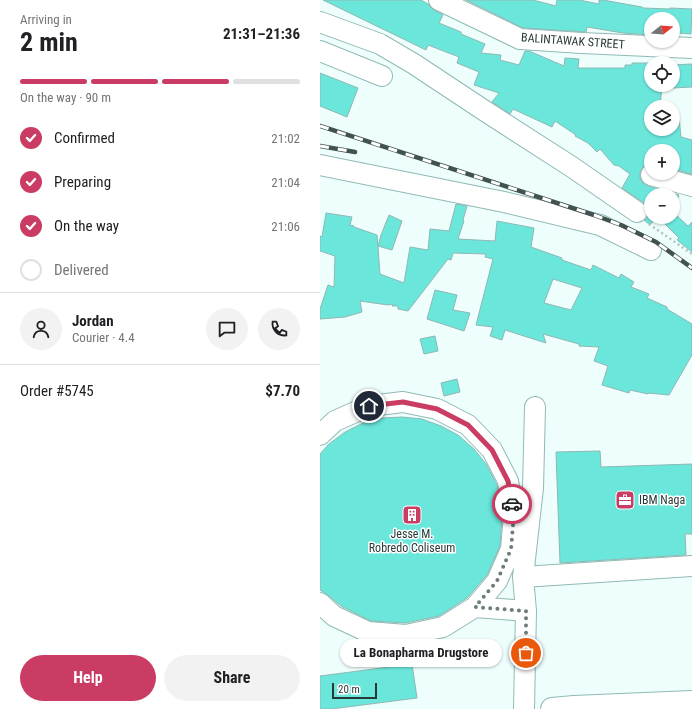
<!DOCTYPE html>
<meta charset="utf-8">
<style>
body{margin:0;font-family:"Roboto Condensed",sans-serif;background:#f2f2f2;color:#202124;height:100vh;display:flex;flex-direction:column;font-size:15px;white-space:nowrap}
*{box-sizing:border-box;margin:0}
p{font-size:13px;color:#757577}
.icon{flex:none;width:22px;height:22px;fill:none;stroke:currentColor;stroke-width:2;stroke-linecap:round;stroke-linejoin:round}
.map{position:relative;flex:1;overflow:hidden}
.side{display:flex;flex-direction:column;background:#fff;width:320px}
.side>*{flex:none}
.needle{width:26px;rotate:73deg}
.buttons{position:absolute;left:324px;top:12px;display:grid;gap:8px}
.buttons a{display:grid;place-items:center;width:36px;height:36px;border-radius:50%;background:#fff;box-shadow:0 1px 3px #0004;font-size:20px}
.scale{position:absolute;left:12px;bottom:10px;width:45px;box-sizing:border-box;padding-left:4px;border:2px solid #273836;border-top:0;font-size:11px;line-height:14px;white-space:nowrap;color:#273836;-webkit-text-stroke:3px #fff;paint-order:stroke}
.pin{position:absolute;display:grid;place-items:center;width:34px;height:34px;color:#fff;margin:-17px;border:2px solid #fff;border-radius:50%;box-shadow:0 1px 4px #0007}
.courier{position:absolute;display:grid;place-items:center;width:40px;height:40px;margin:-20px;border:3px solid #cb3c65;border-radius:50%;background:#fff;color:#222;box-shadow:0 1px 5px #0007}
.bubble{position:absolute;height:28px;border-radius:14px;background:#fff;box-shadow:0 1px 3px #0004;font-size:13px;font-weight:700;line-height:28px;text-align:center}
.headline em{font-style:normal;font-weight:700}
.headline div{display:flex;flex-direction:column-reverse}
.headline{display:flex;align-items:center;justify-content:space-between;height:68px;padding:0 20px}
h1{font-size:26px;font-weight:700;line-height:30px}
.bar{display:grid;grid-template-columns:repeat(4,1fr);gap:6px 4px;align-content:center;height:48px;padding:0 20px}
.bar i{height:5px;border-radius:3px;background:#e0e0e0}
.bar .active{background:#cb3c65}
.bar p{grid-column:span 4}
.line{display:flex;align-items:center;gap:10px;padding:0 20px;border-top:1px solid #e0e0e0}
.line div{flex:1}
.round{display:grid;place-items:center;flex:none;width:42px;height:42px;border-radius:21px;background:#f2f2f2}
ol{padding:0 20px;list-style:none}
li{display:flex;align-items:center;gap:12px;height:44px}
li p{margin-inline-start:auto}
li .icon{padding:4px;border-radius:50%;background:#cb3c65;color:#fff;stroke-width:4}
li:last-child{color:#757577}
li i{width:22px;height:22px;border:2px solid #e0e0e0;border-radius:50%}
.primary-button{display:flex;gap:8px;margin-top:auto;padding:8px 20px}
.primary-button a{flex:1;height:46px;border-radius:24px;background:#cb3c65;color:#fff;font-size:16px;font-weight:700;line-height:46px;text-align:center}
.primary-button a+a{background:#f2f2f2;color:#202124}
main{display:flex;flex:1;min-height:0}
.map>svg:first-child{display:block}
</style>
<main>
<section class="side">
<div class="headline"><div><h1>2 min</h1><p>Arriving in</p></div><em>21:31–21:36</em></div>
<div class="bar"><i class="active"></i><i class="active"></i><i class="active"></i><i></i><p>On the way · 90 m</p></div>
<ol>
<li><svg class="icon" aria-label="check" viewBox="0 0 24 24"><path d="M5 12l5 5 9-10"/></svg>Confirmed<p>21:02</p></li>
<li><svg class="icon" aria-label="check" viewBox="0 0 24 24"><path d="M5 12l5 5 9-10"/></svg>Preparing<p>21:04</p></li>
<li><svg class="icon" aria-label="check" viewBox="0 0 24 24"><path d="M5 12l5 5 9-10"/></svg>On the way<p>21:06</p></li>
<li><i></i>Delivered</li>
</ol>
<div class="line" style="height:72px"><a class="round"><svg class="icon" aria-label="person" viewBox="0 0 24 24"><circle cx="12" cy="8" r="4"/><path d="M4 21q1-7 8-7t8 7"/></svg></a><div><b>Jordan</b><p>Courier · 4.4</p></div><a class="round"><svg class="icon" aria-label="chat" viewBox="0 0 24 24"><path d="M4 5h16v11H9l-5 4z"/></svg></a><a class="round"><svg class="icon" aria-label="phone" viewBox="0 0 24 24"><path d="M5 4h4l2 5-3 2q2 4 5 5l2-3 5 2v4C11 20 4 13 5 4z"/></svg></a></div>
<div class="line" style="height:52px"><div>Order #5745</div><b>$7.70</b></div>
<div class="primary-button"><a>Help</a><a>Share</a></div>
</section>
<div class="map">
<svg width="372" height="709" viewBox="0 0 372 709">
<rect width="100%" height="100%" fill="#edfefc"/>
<!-- building -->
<path fill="#6ae6db" stroke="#8fb8b3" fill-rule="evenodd" d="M3,0H101L108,4L110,7L114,10L123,15L119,23L141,32V34L165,44L161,53L181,55L180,60L199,65L205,51H209L244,66L245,58L259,59L258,68H305V65H312V63H329V85H342L340,107H331V129H353V118L359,117L361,137L372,140V174L353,169V151H331V164H328L323,167L320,172V178L323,183L328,186L359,195L353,211V195H331V217H337L330,225L324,220L327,218L328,213L327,207L324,203L302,188L310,174L299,166L294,165L280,149L277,152L268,143L255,136L256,135L235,121L232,127L193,109L190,114L172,102L179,93L154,85L159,72L137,63L139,57L108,45L106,50Z
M146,0H213L236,6L237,0H259L279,4V0H283L322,7L323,8L350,9V8L372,9L371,34L358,33V36H353V19H331V35L303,33L267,27L266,32L203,28Z
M372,64V87L353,88V65Z
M0,73L38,88L27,117L0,106Z
M136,204L147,206L143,220L144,221L138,239L175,241L177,221L214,228L211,247L242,258V260L271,270L273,265L299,278L301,274L314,282L311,287L329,294L327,298L347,307V309L372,324V355L349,395L328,393V394L310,390L309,393L282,385L288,366L274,361L279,347L259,346V344L223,334L226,343L185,330L182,340L170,336L173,327L156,325L173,259L165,257L166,254L133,253L131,260L128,259L88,311L78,309V306H72L73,304L68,305L40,301L42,312L25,317L0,319V309L8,285L14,287L15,256L0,251V236L2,237L6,213L32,217L30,225L34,226V227L57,235L58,246L61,235L69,215L82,221L72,250L58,246L60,274L84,283L90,247L108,250L110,229L129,231ZM233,279L262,288L251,310L224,303Z
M353,212L368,226L372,222V252L357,240L359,238L338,217H353Z
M115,290L137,295L133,310L150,313L144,331L107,319Z
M115,336L118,351L104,354L100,339Z
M137,379L140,392L124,396L121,383Z
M82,417L102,419L121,426L138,435L154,449L166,464L177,485L182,516L180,546L167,575L147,598L119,616L85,623L51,621L21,606L8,595L0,590V454L9,444L25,432L43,423L62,418Z
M280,451L281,467L372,464V534H365L366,555L240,563L236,452Z
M92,664L97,698L11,709H0V676Z"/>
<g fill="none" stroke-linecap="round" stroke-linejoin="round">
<defs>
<path id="minor" d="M119,0L200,39L262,43L372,48
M0,22L60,44L94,64L165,111L252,167L317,212
M0,51L62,76
M0,165L184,202L280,225L331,250
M331,175L372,186
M0,435L15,421L49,406L83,402L117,409L148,425L172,450L188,481L194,515L191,549L177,581L155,607L123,627L86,635L48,632L14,616L0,603
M203,577L372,566
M155,607L206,611
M204,709L206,611L203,577L213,488L215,407"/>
<path id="major" d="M232,709L254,707L372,702"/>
</defs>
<!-- minor casing -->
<use href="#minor" stroke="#90bab5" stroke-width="22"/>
<!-- major casing -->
<use href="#major" stroke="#90bab5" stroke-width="24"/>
<!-- path -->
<path stroke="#b0c1bf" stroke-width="2.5" stroke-dasharray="2 3" stroke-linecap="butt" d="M329,224L372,254"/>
<!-- minor -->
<use href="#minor" stroke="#fff" stroke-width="20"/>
<!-- major -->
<use href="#major" stroke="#fff" stroke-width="22"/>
<defs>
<path id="rail" d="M0,126L274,215L301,225L336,242L372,268
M0,146L35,152"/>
</defs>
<!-- rail casing -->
<use href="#rail" stroke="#415250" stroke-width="4.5"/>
<!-- rail -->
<use href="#rail" stroke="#fff" stroke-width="3" stroke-dasharray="9" stroke-linecap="butt"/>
</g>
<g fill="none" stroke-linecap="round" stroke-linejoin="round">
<!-- done -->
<path stroke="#6c7d7b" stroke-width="4" stroke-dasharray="0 7.2" d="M192,504L194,514L191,549L177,581L155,607L206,611V653"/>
<!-- route -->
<path stroke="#cb3c65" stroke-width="5" d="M49,406L83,402L117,409L148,425L172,450L188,481L192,504"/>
</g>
<!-- icons -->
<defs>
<symbol id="office-square" viewBox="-11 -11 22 22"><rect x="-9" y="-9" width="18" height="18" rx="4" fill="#cb3c65" stroke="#fff"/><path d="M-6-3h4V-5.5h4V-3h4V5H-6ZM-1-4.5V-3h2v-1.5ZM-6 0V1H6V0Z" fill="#fff"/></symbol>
<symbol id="building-square" viewBox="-11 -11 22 22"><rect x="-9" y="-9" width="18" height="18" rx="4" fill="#cb3c65" stroke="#fff"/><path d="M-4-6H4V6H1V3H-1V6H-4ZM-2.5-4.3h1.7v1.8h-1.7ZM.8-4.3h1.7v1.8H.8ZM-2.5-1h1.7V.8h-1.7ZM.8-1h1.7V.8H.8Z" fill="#fff"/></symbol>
</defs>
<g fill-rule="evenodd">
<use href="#office-square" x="294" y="489" width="22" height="22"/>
<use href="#building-square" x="81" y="504" width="22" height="22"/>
</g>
<g text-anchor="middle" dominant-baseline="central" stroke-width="3" stroke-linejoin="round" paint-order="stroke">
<!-- street labels -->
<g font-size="12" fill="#273836" stroke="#fff">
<text transform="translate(253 41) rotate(4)">BALINTAWAK STREET</text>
</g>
<!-- poi labels -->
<g font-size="12" fill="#273836" stroke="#fff" text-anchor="start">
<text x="319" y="500">IBM Naga</text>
<text x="92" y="534" text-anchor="middle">Jesse M.<tspan x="92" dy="14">Robredo Coliseum</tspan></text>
</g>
</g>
</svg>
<div class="buttons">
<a><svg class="needle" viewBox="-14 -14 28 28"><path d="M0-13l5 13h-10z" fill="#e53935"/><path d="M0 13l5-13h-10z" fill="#757577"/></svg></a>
<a><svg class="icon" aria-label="locate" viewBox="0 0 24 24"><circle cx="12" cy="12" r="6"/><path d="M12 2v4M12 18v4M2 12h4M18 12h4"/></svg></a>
<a><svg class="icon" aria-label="layers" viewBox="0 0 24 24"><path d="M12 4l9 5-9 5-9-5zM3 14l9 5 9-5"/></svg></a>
<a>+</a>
<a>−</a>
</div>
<div class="scale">20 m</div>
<div class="pin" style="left:206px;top:653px;background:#ea580c"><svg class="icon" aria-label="bag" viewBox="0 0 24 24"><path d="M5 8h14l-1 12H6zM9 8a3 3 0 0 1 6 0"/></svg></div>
<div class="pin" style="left:49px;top:406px;background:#1f2937"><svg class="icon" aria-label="home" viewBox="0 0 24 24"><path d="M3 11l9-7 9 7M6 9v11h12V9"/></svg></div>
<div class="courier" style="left:192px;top:504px"><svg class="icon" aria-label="car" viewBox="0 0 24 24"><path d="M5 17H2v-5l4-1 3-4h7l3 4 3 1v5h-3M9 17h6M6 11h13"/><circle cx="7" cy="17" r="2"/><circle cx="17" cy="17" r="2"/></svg></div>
<div class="bubble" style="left:20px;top:639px;width:162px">La Bonapharma Drugstore</div>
</div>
</main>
